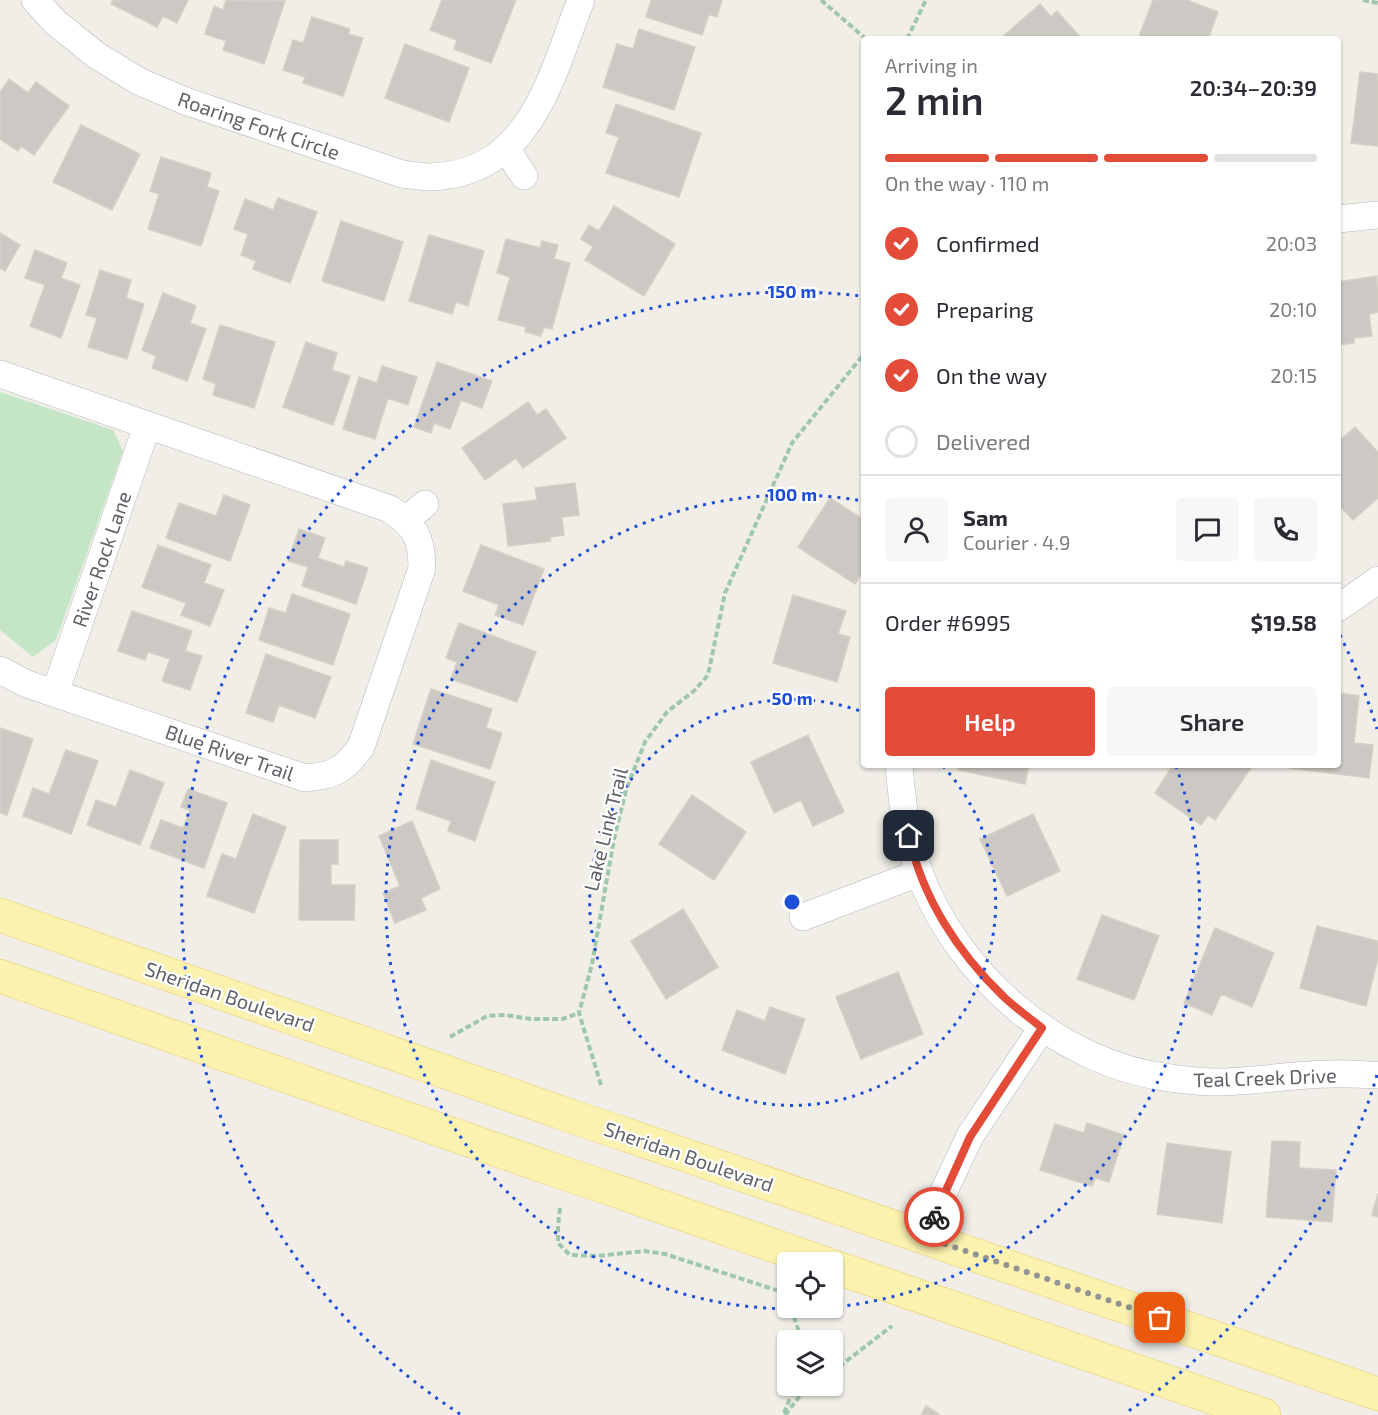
<!DOCTYPE html>
<meta charset="utf-8">
<style>
body{margin:0;font-family:"Exo 2",sans-serif;background:#f7f7f7;color:#2b2b33;height:100vh;display:flex;flex-direction:column;font-size:22px;white-space:nowrap}
*{box-sizing:border-box;margin:0}
p{font-size:20px;color:#7c7c81}
.icon{flex:none;width:33px;height:33px;fill:none;stroke:currentColor;stroke-width:2;stroke-linecap:round;stroke-linejoin:round}
.map{position:relative;flex:1;overflow:hidden}
.drawer{position:absolute;left:861px;top:36px;width:480px;height:732px;display:flex;flex-direction:column;background:#fff;border-radius:6px;box-shadow:0 2px 4px #0004}
.drawer>*{flex:none}
.controls{position:absolute;left:777px;top:1252px;display:grid;gap:12px}
.controls a{display:grid;place-items:center;width:66px;height:66px;border-radius:6px;background:#fff;box-shadow:0 2px 4px #0004;font-size:30px}
.pin{position:absolute;display:grid;place-items:center;width:51px;height:51px;color:#fff;margin:-26px;border-radius:12px;box-shadow:0 3px 9px #0006}
.courier{position:absolute;display:grid;place-items:center;width:60px;height:60px;margin:-30px;border:4px solid #e34c39;border-radius:50%;background:#fff;color:#222;box-shadow:0 2px 8px #0007}
.headline em{font-style:normal;font-weight:600}
.headline div{display:flex;flex-direction:column-reverse}
.headline{display:flex;align-items:center;justify-content:space-between;height:102px;padding:0 24px}
h1{font-size:39px;font-weight:600;line-height:45px}
.bar{display:grid;grid-template-columns:repeat(4,1fr);gap:9px 6px;align-content:center;height:72px;padding:0 24px}
.bar i{height:8px;border-radius:4px;background:#e1e1e2}
.bar .on{background:#e34c39}
.bar p{grid-column:span 4}
.line{display:flex;align-items:center;gap:15px;padding:0 24px;border-top:2px solid #e1e1e2}
.line div{flex:1}
.round{display:grid;place-items:center;flex:none;width:63px;height:63px;border-radius:6px;background:#f7f7f7}
ol{padding:0 24px;list-style:none}
li{display:flex;align-items:center;gap:18px;height:66px}
li p{margin-inline-start:auto}
li .icon{padding:6px;border-radius:50%;background:#e34c39;color:#fff;stroke-width:4}
li:last-child{color:#7c7c81}
li i{width:33px;height:33px;border:3px solid #e1e1e2;border-radius:50%}
.action{display:flex;gap:12px;margin-top:auto;padding:12px 24px}
.action a{flex:1;height:69px;border-radius:6px;background:#e34c39;color:#fff;font-size:24px;font-weight:600;line-height:69px;text-align:center}
.action a+a{background:#f7f7f7;color:#2b2b33}
.map>svg:first-child{display:block}
</style>
<div class="map">
<svg width="1378" height="1415" viewBox="0 0 1378 1415">
<rect width="100%" height="100%" fill="#f0eee7"/>
<!-- green -->
<path fill="#c5e6c6" d="M0,392L113,430L123,451L56,640L33,657L0,630Z"/>
<!-- building -->
<path fill="#ccc9c4" stroke="#d5d0c5" stroke-width="1.5" d="M113,0H188L177,23L163,16L157,27L111,4Z
M226,0L285,1L264,64L223,50L226,41L205,34L214,6L223,10Z
M442,0H516L491,63L454,49L457,40L430,30Z
M651,0H722L717,17L709,14L702,35L646,17Z
M1153,0H1187L1218,12L1208,39H1138Z
M1040,4L1051,17L1057,11L1082,39H1000Z
M312,17L350,29L348,34L363,38L343,96L303,83L305,77L283,70L293,40L303,43Z
M639,29L695,47L674,110L603,87L617,44L633,49Z
M405,44L469,68L449,122L385,98Z
M1360,72L1378,74V146L1351,143Z
M9,79L28,93L36,82L69,106L34,155L21,146L18,151L0,139V92Z
M616,104L701,133L679,197L606,173L619,137L606,133Z
M81,125L140,154L112,210L53,182Z
M161,157L211,173L207,187L219,191L201,246L148,229L159,194L150,191Z
M278,198L317,212L290,283L253,269L256,261L241,255L248,234L234,229L245,199L273,210Z
M614,206L675,244L644,296L585,260L593,247L581,239L589,225L599,231Z
M341,221L403,242L384,301L322,281Z
M0,233L20,245L5,271L0,268Z
M429,235L484,251L468,306L456,302L452,314L409,301Z
M506,239L540,248L542,241L558,245L554,259L570,263L552,329L544,327L541,336L525,332L526,327L498,320L510,277L497,273Z
M35,250L67,263L61,278L80,285L61,338L30,326L45,285L25,278Z
M100,270L131,280L126,298L144,304L127,359L88,347L97,318L86,315Z
M1377,276L1378,312L1369,314L1372,336L1354,338V343L1338,345V282Z
M163,293L196,306L190,323L206,329L187,381L152,368L156,356L142,350Z
M220,325L275,342L254,408L213,395L216,384L203,379Z
M306,342L337,353L332,370L350,376L333,425L283,407Z
M437,362L492,381L482,408L461,400L450,429L434,423L431,433L414,427Z
M382,366L417,377L408,405L388,398L375,439L343,429L359,377L377,383Z
M528,402L537,415L546,409L566,438L523,468L516,458L485,480L462,448Z
M1355,427L1378,452V498L1353,520L1338,504V442Z
M575,483L579,515L562,517L564,535L550,537L551,541L508,546L503,504L537,500L535,488Z
M224,495L250,505L230,561L166,538L179,503L216,516Z
M830,498L864,520V570L855,584L798,547Z
M299,529L325,538L318,558L344,567L346,561L368,568L356,604L302,586L308,567L288,561Z
M158,545L211,565L204,583L224,590L210,626L181,615L186,603L142,587Z
M481,545L544,569L523,625L495,615L499,605L463,591Z
M292,594L350,614L333,665L259,640L269,608L286,613Z
M793,595L846,611L838,634L850,637L837,682L773,663Z
M132,611L192,631L185,651L202,656L190,690L162,681L170,659L148,652L145,660L118,651Z
M459,623L536,652L517,702L451,679L457,662L446,658Z
M266,654L331,677L315,718L279,705L273,722L246,713Z
M431,689L492,709L486,728L502,733L490,769L413,744Z
M1338,693L1359,696L1354,743L1373,745L1369,778L1290,768L1291,765H1338Z
M0,728L33,739L7,815L0,813Z
M808,735L844,812L813,826L801,800L774,813L751,762Z
M66,750L98,761L71,834L23,816L33,788L49,794Z
M431,760L495,782L475,841L448,831L451,821L416,809Z
M959,765H1029L1025,784L958,770Z
M1173,765H1253L1215,820L1208,815L1201,825L1155,793Z
M130,770L164,783L140,845L87,825L96,800L116,807Z
M188,789L227,803L204,868L150,848L161,820L183,828L190,810L181,807Z
M692,795L746,832L714,880L659,844Z
M253,814L286,827L254,913L207,896L222,854L236,859Z
M1033,814L1060,871L1007,896L980,839Z
M412,821L440,889L421,898L426,910L395,923L383,893L400,886L379,836Z
M300,840H338V864H331V885H355L354,920H299Z
M683,909L718,967L666,999L631,941Z
M1102,915L1159,936L1134,1000L1077,979Z
M1317,926L1378,941V958L1366,1006L1300,988Z
M1215,928L1274,953L1252,1007L1221,994L1212,1015L1184,1003Z
M898,972L923,1034L861,1059L836,997Z
M770,1007L805,1019L785,1074L722,1050L737,1010L765,1021Z
M1087,1123L1124,1135L1109,1182L1095,1178L1092,1186L1040,1170L1055,1124L1084,1133Z
M1272,1141L1300,1142L1299,1168L1336,1170L1332,1222L1266,1217Z
M1167,1143L1231,1152L1222,1223L1157,1214Z
M1378,1193V1217L1372,1215Z
M926,1406L940,1415H921Z"/>
<g fill="none" stroke-linecap="round" stroke-linejoin="round">
<defs>
<path id="street" d="M35,0L55,22L96,55L140,82L188,102L402,174C411,175 421,177 430,177C531,174 551,76 581,0
M506,149L524,176
M1338,219L1378,215
M0,374L390,509C415,526 422,538 422,568L361,747C344,770 334,776 305,778L27,684L0,670
M406,520L425,504
M1338,608L1378,580
M55,693L147,426
M899,765C902,801 906,837 919,872C957,975 1059,1064 1170,1078C1185,1080 1200,1082 1215,1082C1254,1082 1294,1074 1333,1074C1348,1073 1363,1075 1378,1075
M803,917L919,873
M925,1237L945,1189L970,1136L1042,1028"/>
<path id="primary" d="M0,915L562,1113
M0,976L546,1167
M624,1134L1378,1394
M608,1188L824,1263
M832,1266L1264,1415"/>
</defs>
<!-- street casing -->
<use href="#street" stroke="#b4b7bb" stroke-width="28"/>
<!-- primary casing -->
<use href="#primary" stroke="#edcb63" stroke-width="34"/>
<!-- path -->
<path stroke="#9ec7ab" stroke-width="4" stroke-dasharray="6 3" stroke-linecap="butt" d="M821,0L866,39
M1363,0L1378,3
M907,39L926,0
M450,1037L487,1016L505,1015L531,1019H562L579,1013
M601,1085L579,1013L592,964L614,839L626,790L645,742L667,712L695,690L708,675L725,593L792,443L864,354
M560,1208L558,1225V1243L570,1255L597,1256L645,1251L665,1254L779,1291L788,1303
M791,1308L799,1332L800,1341
M832,1372L892,1326
M784,1413L795,1386
M785,1415L799,1397L814,1386"/>
<!-- street -->
<use href="#street" stroke="#fff" stroke-width="27"/>
<!-- primary -->
<use href="#primary" stroke="#fcf2b0" stroke-width="33"/>
<defs>
<path id="primary-bridge" d="M562,1113L624,1134
M546,1167L608,1188"/>
</defs>
<!-- primary-bridge casing -->
<use href="#primary-bridge" stroke="#edcb63" stroke-width="34" stroke-linecap="butt"/>
<!-- primary-bridge -->
<use href="#primary-bridge" stroke="#fcf2b0" stroke-width="33"/>
</g>
<g fill="none" stroke-linecap="round" stroke-linejoin="round">
<!-- done -->
<path stroke="#919394" stroke-width="6" stroke-dasharray="0 10.8" d="M934,1217L925,1237L1160,1318"/>
<!-- route -->
<path stroke="#e34c39" stroke-width="8" d="M909,836C922,897 958,953 1003,996C1015,1008 1029,1017 1042,1028L970,1137L934,1217"/>
</g>
<!-- distance rings -->
<g fill="none" stroke="#1d4ed8" stroke-width="3" stroke-dasharray="3 6">
<path d="M943 766A203 203 0 1 1 863 712"/>
<path d="M820 1308A407 407 0 1 1 863 501M1176 766A407 407 0 0 1 835 1307"/>
<path d="M1377 1075A610 610 0 0 1 1124 1414M460 1414A610 610 0 0 1 861 296M1340 635A610 610 0 0 1 1377 729"/>
</g>
<g text-anchor="middle" dominant-baseline="central" stroke-width="4.5" stroke-linejoin="round" paint-order="stroke">
<!-- street labels -->
<g font-size="20" fill="#5e6267" stroke="#fff">
<text transform="translate(259 125) rotate(19)">Roaring Fork Circle</text>
<text transform="translate(101 559) rotate(-71)">River Rock Lane</text>
<text transform="translate(230 752) rotate(19)">Blue River Trail</text>
<text transform="translate(605 829) rotate(-76)">Lake Link Trail</text>
<text transform="translate(230 996) rotate(19)">Sheridan Boulevard</text>
<text transform="translate(1265 1077) rotate(-2)">Teal Creek Drive</text>
<text transform="translate(689 1156) rotate(19)">Sheridan Boulevard</text>
</g>
</g>
<circle cx="792" cy="902" r="9" fill="#1d4ed8" stroke="#fff" stroke-width="3"/>
<g font-size="18" text-anchor="middle" font-weight="bold" fill="#1d4ed8" stroke="#fff" stroke-width="4.5" stroke-linejoin="round" paint-order="stroke">
<text x="792" y="298">150 m</text>
<text x="792" y="501">100 m</text>
<text x="792" y="705">50 m</text>
</g>
</svg>
<div class="controls">
<a><svg class="icon" aria-label="locate" viewBox="0 0 24 24"><circle cx="12" cy="12" r="6"/><path d="M12 2v4M12 18v4M2 12h4M18 12h4"/></svg></a>
<a><svg class="icon" aria-label="layers" viewBox="0 0 24 24"><path d="M12 4l9 5-9 5-9-5zM3 14l9 5 9-5"/></svg></a>
</div>
<div class="pin" style="left:1160px;top:1318px;background:#ea580c"><svg class="icon" aria-label="bag" viewBox="0 0 24 24"><path d="M5 8h14l-1 12H6zM9 8a3 3 0 0 1 6 0"/></svg></div>
<div class="pin" style="left:909px;top:836px;background:#1f2937"><svg class="icon" aria-label="home" viewBox="0 0 24 24"><path d="M3 11l9-7 9 7M6 9v11h12V9"/></svg></div>
<div class="courier" style="left:934px;top:1217px"><svg class="icon" aria-label="bike" viewBox="0 0 24 24"><circle cx="6" cy="16" r="4"/><circle cx="18" cy="16" r="4"/><path d="M6 16l4-8h5l3 8M10 8l3 8H6M13 5h3"/></svg></div>
<section class="drawer">
<div class="headline"><div><h1>2 min</h1><p>Arriving in</p></div><em>20:34–20:39</em></div>
<div class="bar"><i class="on"></i><i class="on"></i><i class="on"></i><i></i><p>On the way · 110 m</p></div>
<ol>
<li><svg class="icon" aria-label="check" viewBox="0 0 24 24"><path d="M5 12l5 5 9-10"/></svg>Confirmed<p>20:03</p></li>
<li><svg class="icon" aria-label="check" viewBox="0 0 24 24"><path d="M5 12l5 5 9-10"/></svg>Preparing<p>20:10</p></li>
<li><svg class="icon" aria-label="check" viewBox="0 0 24 24"><path d="M5 12l5 5 9-10"/></svg>On the way<p>20:15</p></li>
<li><i></i>Delivered</li>
</ol>
<div class="line" style="height:108px"><a class="round"><svg class="icon" aria-label="person" viewBox="0 0 24 24"><circle cx="12" cy="8" r="4"/><path d="M4 21q1-7 8-7t8 7"/></svg></a><div><b>Sam</b><p>Courier · 4.9</p></div><a class="round"><svg class="icon" aria-label="chat" viewBox="0 0 24 24"><path d="M4 5h16v11H9l-5 4z"/></svg></a><a class="round"><svg class="icon" aria-label="phone" viewBox="0 0 24 24"><path d="M5 4h4l2 5-3 2q2 4 5 5l2-3 5 2v4C11 20 4 13 5 4z"/></svg></a></div>
<div class="line" style="height:78px"><div>Order #6995</div><b>$19.58</b></div>
<div class="action"><a>Help</a><a>Share</a></div>
</section>
</div>
